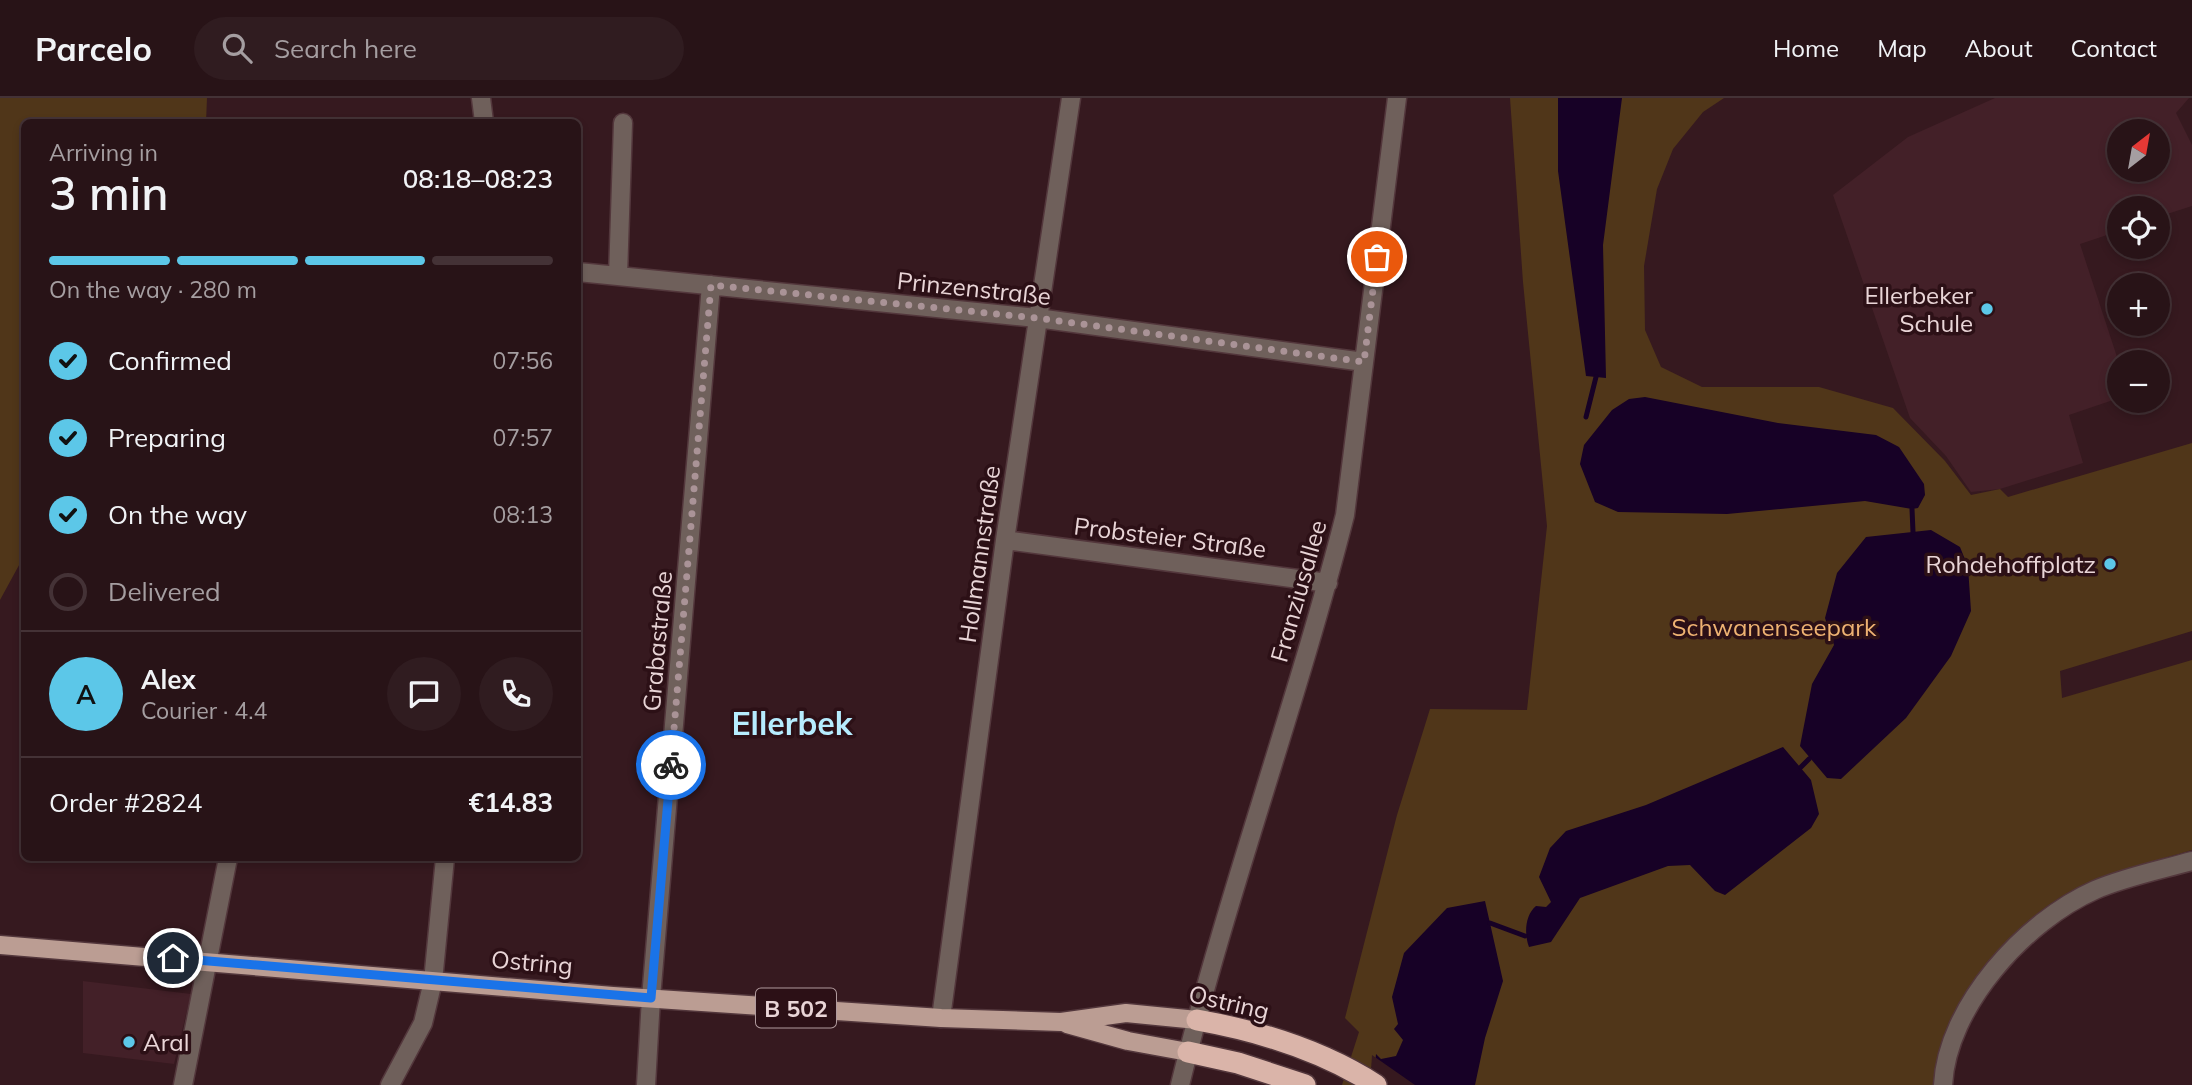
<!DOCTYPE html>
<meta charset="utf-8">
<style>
body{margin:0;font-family:Mulish,sans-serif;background:#301c20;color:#f1f3f6;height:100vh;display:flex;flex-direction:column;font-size:26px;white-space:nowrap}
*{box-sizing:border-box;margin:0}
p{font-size:23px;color:#a59ea1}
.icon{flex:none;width:38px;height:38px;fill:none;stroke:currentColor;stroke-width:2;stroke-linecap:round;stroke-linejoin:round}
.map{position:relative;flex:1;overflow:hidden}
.panel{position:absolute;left:21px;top:21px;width:560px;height:742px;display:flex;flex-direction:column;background:#281317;border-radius:10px;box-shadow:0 4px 10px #0003,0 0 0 2px #443236}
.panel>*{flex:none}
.needle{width:46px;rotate:31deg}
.fabs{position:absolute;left:2107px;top:21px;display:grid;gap:14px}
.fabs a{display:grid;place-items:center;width:63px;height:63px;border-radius:50%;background:#281317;box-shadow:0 4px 10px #0003,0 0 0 2px #443236;font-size:35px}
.pin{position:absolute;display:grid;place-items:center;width:60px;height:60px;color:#fff;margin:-30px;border:4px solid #fff;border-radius:50%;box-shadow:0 2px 7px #0007}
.courier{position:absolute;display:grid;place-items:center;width:70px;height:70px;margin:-35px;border:5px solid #1a73e8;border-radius:50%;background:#fff;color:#222;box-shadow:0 2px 9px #0007}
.headline em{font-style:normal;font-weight:600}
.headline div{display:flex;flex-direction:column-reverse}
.headline{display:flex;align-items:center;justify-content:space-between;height:119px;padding:0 28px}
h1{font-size:46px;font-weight:600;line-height:52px}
.bar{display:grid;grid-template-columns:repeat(4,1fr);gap:10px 7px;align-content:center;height:84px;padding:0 28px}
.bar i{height:9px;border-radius:5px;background:#443236}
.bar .on{background:#5cc7e8}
.bar p{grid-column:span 4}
.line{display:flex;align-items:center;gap:18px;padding:0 28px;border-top:2px solid #443236}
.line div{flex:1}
.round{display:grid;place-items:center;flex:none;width:74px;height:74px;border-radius:37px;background:#301c20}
ol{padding:0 28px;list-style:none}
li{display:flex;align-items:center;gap:21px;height:77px}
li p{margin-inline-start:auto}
li .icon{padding:7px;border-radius:50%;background:#5cc7e8;color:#111;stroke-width:4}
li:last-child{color:#a59ea1}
li i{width:38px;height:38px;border:4px solid #443236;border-radius:50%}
header{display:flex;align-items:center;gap:42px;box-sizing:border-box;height:98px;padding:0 35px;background:#281317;border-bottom:2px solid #443236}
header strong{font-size:33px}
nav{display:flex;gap:38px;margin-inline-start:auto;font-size:24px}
.search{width:490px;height:63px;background:#301c20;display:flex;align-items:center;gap:18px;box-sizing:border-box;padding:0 24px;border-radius:38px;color:#a59ea1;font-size:26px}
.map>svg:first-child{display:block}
</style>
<header>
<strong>Parcelo</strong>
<div class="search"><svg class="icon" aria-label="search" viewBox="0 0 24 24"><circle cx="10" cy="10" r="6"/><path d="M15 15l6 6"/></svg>Search here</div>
<nav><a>Home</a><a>Map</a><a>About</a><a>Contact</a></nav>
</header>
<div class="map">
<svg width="2192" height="987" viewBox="0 0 2192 987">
<rect width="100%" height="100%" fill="#36191f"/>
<!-- built -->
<path fill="#432028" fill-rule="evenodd" d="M1995,0H2189L2176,15L2192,47V108L2158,119V110H2119V133L2080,146L2119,265V300L2069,317L2083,365L2000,391L1971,394L1946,358L1910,320L1833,97L1908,39ZM2119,33H2158V72H2119Z
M83,883L191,896L174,966L83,955Z"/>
<!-- green -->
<path fill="#503619" d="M0,0H207L206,24H24V458L0,502Z
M1510,0H1724L1703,14L1673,51L1657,91L1644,168L1645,232L1661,269L1702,289H1819L1893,310L1945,363L1971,397L2000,391L2008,399L2192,345V533L2060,573L2062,600L2192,562V752C2159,762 2123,770 2090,784C2015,815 1943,906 1935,987H1342L1359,934L1345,920L1397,717L1430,611L1527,612L1547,428L1523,184Z"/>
<!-- water -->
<path fill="#170126" d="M1558,0H1622L1603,147L1606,280L1586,278L1558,73Z
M1645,299L1778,325L1876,337L1899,349L1924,386L1925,397L1918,410L1912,411L1865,403L1727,416L1618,414L1595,404L1580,366L1584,347L1612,312L1629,301Z
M1931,432L1960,449L1968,469L1971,513L1951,558L1906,620L1841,681L1827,680L1800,648L1812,586L1834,547L1825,520L1837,475L1866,439Z
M1783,649L1811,682L1819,716L1811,730L1725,797L1715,793L1690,767L1668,768L1580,800L1551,844L1529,849C1524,836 1525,817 1536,808L1546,809L1551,804L1539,779L1550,750L1566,733L1646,707Z
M1485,803L1503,883L1485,940L1475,987H1373L1376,956L1381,961L1396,958L1403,942L1394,931L1398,926L1392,899L1404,855L1447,810Z"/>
<!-- pier -->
<path fill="#36191f" d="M1372,957L1415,987H1370Z"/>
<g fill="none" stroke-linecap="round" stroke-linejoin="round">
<!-- stream -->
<path stroke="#170126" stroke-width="5" d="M1586,319L1596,279
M1912,411L1913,434
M1801,669L1809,661
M1490,825L1525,838"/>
<defs>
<path id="street" d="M481,0L484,24
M578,174L1037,220L1364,264
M618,178L623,25
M1005,442L1328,485
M941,920L1005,442L1071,0
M183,987L228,760
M390,987L423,925L433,883L445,760
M646,987L651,900L711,187
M1180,987C1227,795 1296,609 1345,417L1397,0
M1943,987C1947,908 2025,823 2095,792C2125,779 2160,772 2192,763"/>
<path id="primary" d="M0,847L613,898L941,920L1061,924L1126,915L1197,922
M1067,926L1128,943L1188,954"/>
<path id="highway" d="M1197,922C1259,933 1323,953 1376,987
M1188,954L1238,965L1305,987"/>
</defs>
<!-- street casing -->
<use href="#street" stroke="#53373c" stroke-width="21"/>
<!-- primary casing -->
<use href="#primary" stroke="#53373c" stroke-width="21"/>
<!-- highway casing -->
<use href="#highway" stroke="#53373c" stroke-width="24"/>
<!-- street -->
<use href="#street" stroke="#6f605b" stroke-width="18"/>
<!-- primary -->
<use href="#primary" stroke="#bb9d93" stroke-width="18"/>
<!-- highway -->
<use href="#highway" stroke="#dab4a9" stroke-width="21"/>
</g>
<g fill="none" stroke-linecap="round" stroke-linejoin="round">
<!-- done -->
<path stroke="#aa9397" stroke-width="7" stroke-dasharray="0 12.6" d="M671,667L711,187L1037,220L1364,264L1377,159"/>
<!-- route -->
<path stroke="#1a73e8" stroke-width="9" d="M173,860L651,900L671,667"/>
</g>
<!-- markers -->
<g fill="#5cc7e8" stroke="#2c1016" stroke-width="2.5">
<circle cx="1987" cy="211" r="7"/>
<circle cx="2110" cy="466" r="7"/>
<circle cx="129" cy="944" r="7"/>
</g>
<g text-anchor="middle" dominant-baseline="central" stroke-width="7" stroke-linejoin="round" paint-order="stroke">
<!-- shield labels -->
<rect fill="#2c1016" stroke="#b09a9d" stroke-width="2" x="756" y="890.5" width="80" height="39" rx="5"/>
<g font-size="23" font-weight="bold" fill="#e9d5d7">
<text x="796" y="910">B 502</text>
</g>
<!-- street labels -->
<g font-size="24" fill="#e9d5d7" stroke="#2c1016">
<text transform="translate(974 190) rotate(6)">Prinzenstraße</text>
<text transform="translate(1170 439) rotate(7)">Probsteier Straße</text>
<text transform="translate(979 456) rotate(-82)">Hollmannstraße</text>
<text transform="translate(1298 493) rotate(-74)">Franziusallee</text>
<text transform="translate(657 543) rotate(-85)">Grabastraße</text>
<text transform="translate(532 864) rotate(5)">Ostring</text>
<text transform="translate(1229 904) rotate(13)">Ostring</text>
</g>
<!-- poi labels -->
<g font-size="24" fill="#e9d5d7" stroke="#2c1016" text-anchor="end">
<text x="1973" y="197">Ellerbeker<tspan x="1973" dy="28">Schule</tspan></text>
<text x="2096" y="466">Rohdehoffplatz</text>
<text x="143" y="944" text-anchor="start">Aral</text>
</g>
<!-- park labels -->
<g font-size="24" fill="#eeb272" stroke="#2c1016">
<text x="1774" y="529">Schwanenseepark</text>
</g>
<!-- district labels -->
<g font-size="32" font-weight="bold" fill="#b6ecfe" stroke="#2c1016">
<text x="792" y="625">Ellerbek</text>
</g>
</g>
</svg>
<div class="fabs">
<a><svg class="needle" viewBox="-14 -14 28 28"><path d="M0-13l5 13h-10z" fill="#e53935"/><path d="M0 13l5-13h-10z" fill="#a59ea1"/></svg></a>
<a><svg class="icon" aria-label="locate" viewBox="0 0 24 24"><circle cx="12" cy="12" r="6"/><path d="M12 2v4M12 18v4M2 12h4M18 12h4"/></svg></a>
<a>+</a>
<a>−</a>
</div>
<div class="pin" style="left:1377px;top:159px;background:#ea580c"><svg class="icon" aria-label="bag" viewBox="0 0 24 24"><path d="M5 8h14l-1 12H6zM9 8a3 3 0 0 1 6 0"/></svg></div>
<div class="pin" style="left:173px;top:860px;background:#1f2937"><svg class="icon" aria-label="home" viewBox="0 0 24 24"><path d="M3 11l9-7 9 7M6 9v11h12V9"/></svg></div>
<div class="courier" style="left:671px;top:667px"><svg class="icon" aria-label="bike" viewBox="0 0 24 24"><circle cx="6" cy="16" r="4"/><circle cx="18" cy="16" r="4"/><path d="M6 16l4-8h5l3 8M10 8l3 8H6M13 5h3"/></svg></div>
<section class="panel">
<div class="headline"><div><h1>3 min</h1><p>Arriving in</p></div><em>08:18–08:23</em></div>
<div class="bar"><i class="on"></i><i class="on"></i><i class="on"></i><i></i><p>On the way · 280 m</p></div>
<ol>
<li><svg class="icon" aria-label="check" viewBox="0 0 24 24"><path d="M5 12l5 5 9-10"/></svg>Confirmed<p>07:56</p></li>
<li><svg class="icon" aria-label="check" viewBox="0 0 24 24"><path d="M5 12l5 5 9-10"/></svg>Preparing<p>07:57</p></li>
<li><svg class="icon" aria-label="check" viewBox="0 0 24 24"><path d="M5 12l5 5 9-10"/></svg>On the way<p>08:13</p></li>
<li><i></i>Delivered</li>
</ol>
<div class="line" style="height:126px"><b class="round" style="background:#5cc7e8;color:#111">A</b><div><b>Alex</b><p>Courier · 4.4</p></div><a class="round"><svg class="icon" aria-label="chat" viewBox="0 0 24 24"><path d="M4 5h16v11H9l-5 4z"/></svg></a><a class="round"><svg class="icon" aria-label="phone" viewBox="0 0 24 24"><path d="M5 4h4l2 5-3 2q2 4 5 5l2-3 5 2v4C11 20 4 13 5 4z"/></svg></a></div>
<div class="line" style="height:91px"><div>Order #2824</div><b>€14.83</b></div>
</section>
</div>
